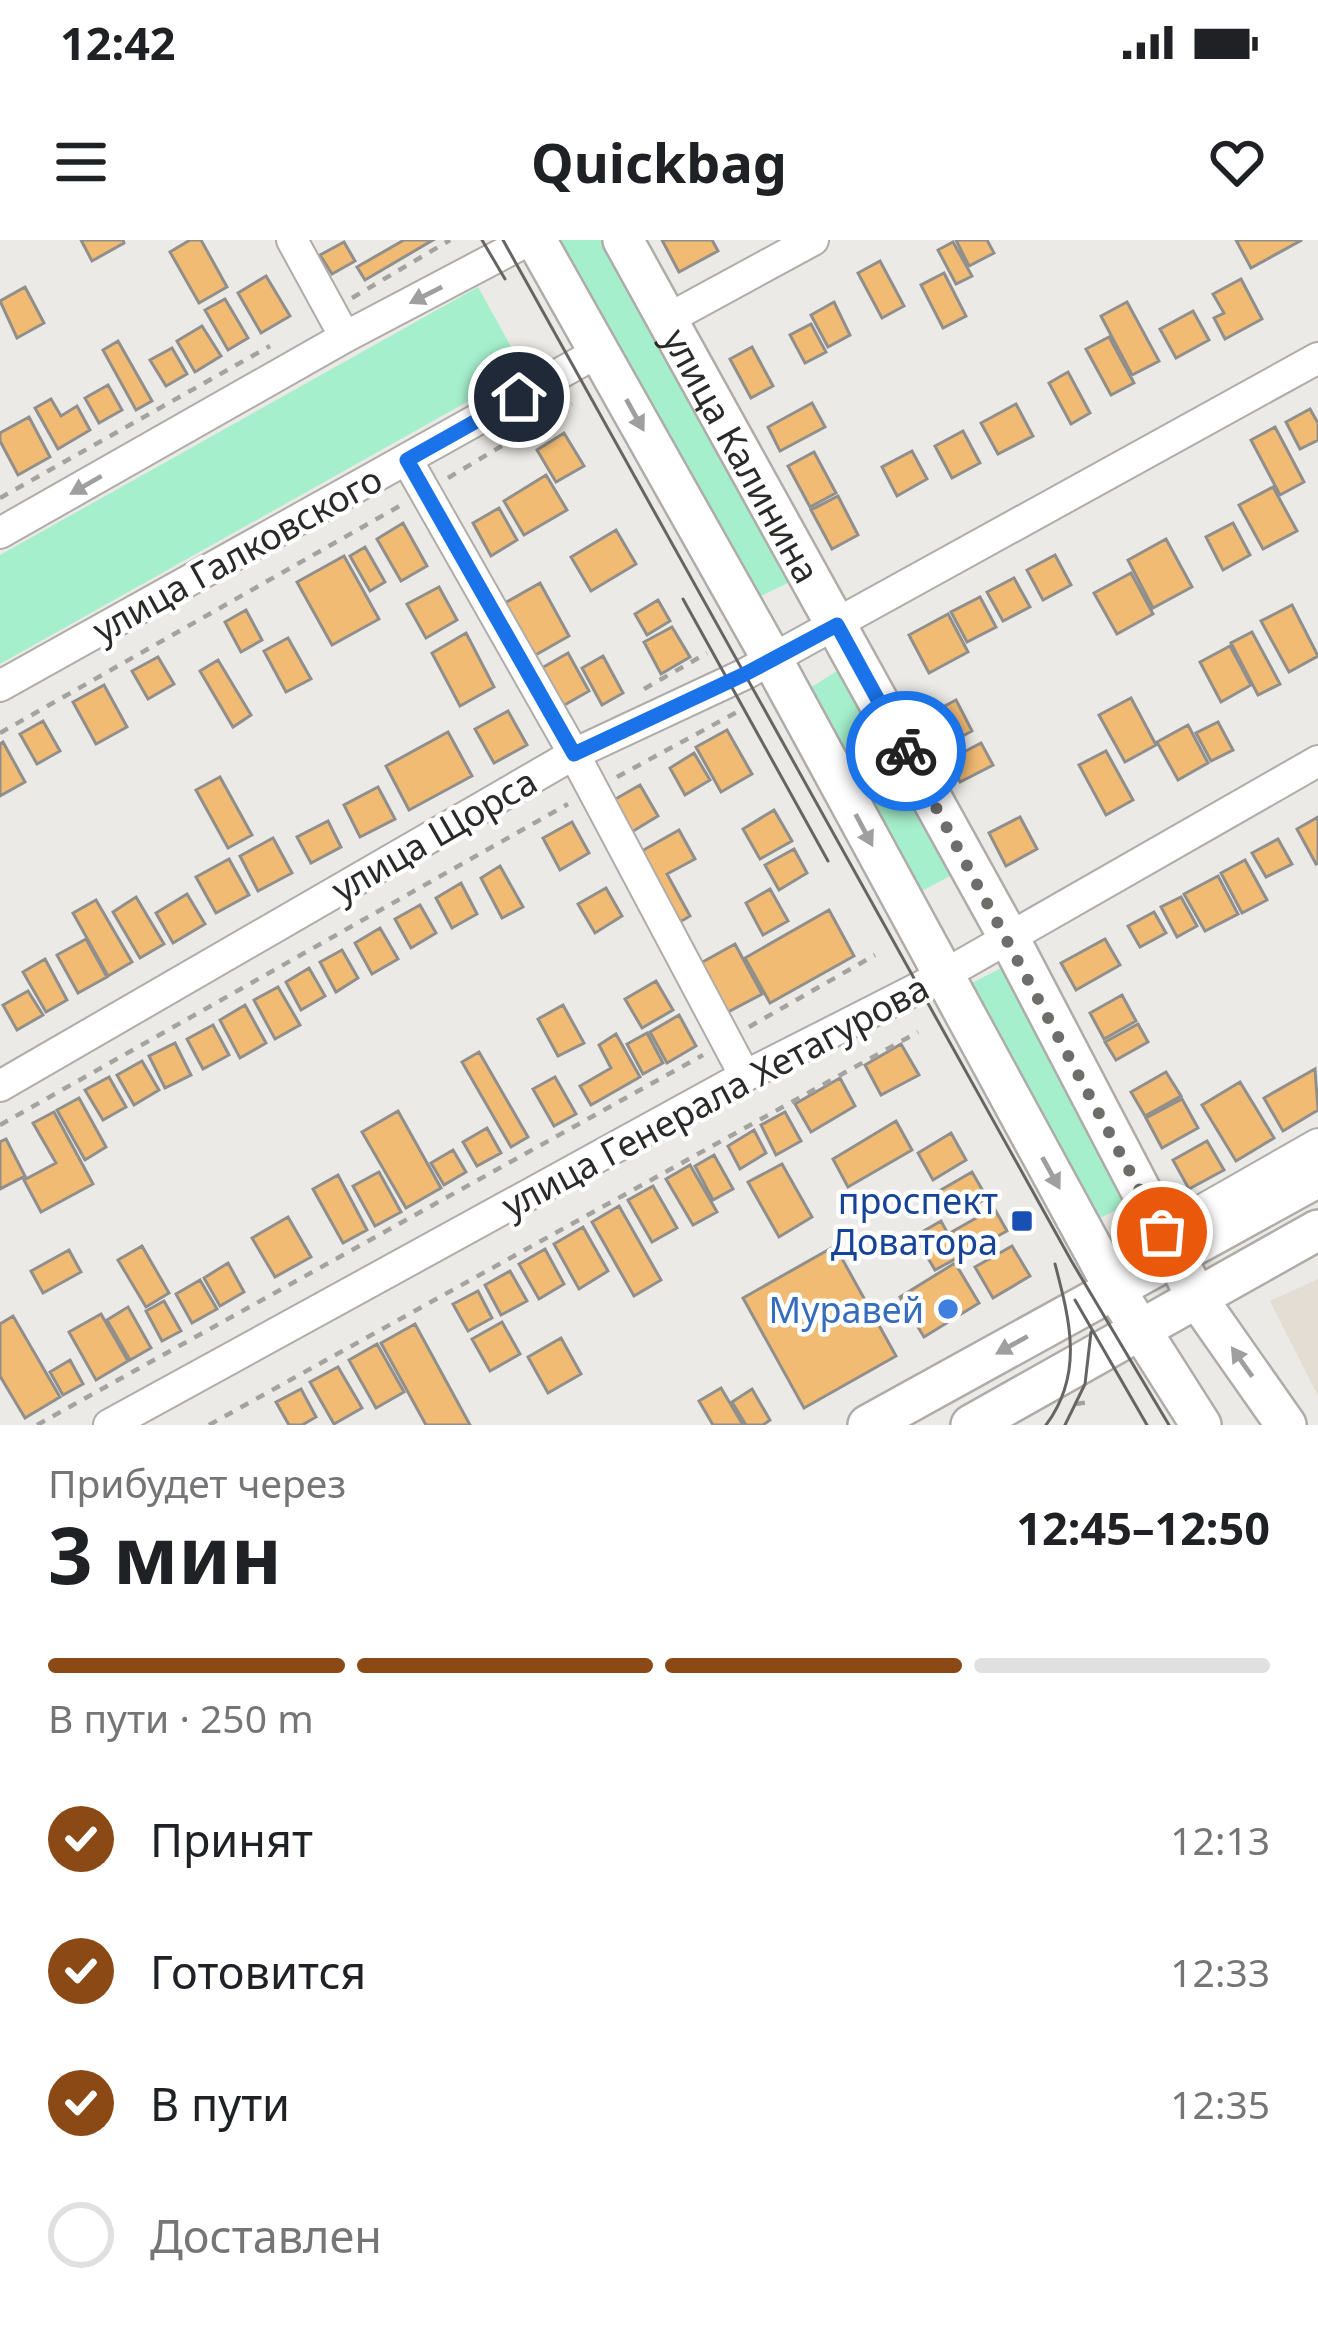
<!DOCTYPE html>
<html lang="ru">
<meta charset="utf-8">
<style>
body{margin:0;font-family:"Noto Sans",sans-serif;background:#f6f6f6;color:#202124;height:100vh;display:flex;flex-direction:column;font-size:45px;white-space:nowrap}
*{box-sizing:border-box;margin:0}
p{font-size:39px;color:#757577}
.icon{flex:none;width:66px;height:66px;fill:none;stroke:currentColor;stroke-width:2;stroke-linecap:round;stroke-linejoin:round}
.map{position:relative;height:1185px;overflow:hidden}
.side{display:flex;flex-direction:column;background:#fff;flex:1}
.side>*{flex:none}
.pin{position:absolute;display:grid;place-items:center;width:102px;height:102px;color:#fff;margin:-51px;border:6px solid #fff;border-radius:50%;box-shadow:0 3px 12px #0007}
.courier{position:absolute;display:grid;place-items:center;width:120px;height:120px;margin:-60px;border:9px solid #1a73e8;border-radius:50%;background:#fff;color:#222;box-shadow:0 3px 15px #0007}
.summary em{font-style:normal;font-weight:700}
.summary div{display:flex;flex-direction:column-reverse}
.summary{display:flex;align-items:center;justify-content:space-between;height:204px;padding:0 48px}
h1{font-size:78px;font-weight:700;line-height:90px}
.bar{display:grid;grid-template-columns:repeat(4,1fr);gap:18px 12px;align-content:center;height:144px;padding:0 48px}
.bar i{height:15px;border-radius:9px;background:#e0e0e0}
.bar .active{background:#8a4915}
.bar p{grid-column:span 4}
ol{padding:0 48px;list-style:none}
li{display:flex;align-items:center;gap:36px;height:132px}
li p{margin-inline-start:auto}
li .icon{padding:12px;border-radius:50%;background:#8a4915;color:#fff;stroke-width:4}
li:last-child{color:#757577}
li i{width:66px;height:66px;border:6px solid #e0e0e0;border-radius:50%}
.status{display:flex;justify-content:space-between;align-items:center;height:84px;padding:0 60px;background:#fff;direction:ltr}
.status svg{height:33px;fill:currentColor}
header{display:flex;justify-content:space-between;align-items:center;height:156px;padding:0 48px;background:#fff;font-size:54px;font-weight:700}
.map>svg:first-child{display:block}
</style>
<div class="status"><b>12:42</b><svg viewBox="0 0 49 12"><path d="M0 12V9h3v3zM5 12V6h3v6zM10 12V3h3v9zM15 12V0h3v12zM26 1h20v11H26zM47 4h2v5h-2z"/></svg></div>
<header><svg class="icon" aria-label="menu" viewBox="0 0 24 24"><path d="M4 6h16M4 12h16M4 18h16"/></svg>Quickbag<svg class="icon" aria-label="heart" viewBox="0 0 24 24"><path d="M12 20l-8-8c-3-5 5-10 8-4 3-6 11-1 8 4z"/></svg></header>
<div class="map">
<svg width="1318" height="1185" viewBox="0 0 1318 1185">
<rect width="100%" height="100%" fill="#eceae6"/>
<!-- built -->
<path fill="#e3ddd3" d="M1318,1039V1156L1270,1061Z"/>
<!-- green -->
<path fill="#a5efcc" d="M557,0H609L796,339L755,359Z
M478,47L524,130L0,424V315Z
M840,429L950,636L922,651L810,448Z
M1003,727L1129,964L1100,978L968,745Z"/>
<!-- building -->
<path fill="#f2bb73" stroke="#918f8b" stroke-width="3" d="M81,0H123L124,3L92,21Z
M190,0H201L227,47L199,63L170,12Z
M404,0H433L365,40L357,27Z
M662,0H712L718,11L679,32Z
M956,0H987L994,13L969,26Z
M1236,0H1302L1251,28Z
M344,2L355,21L332,34L320,15Z
M953,2L972,36L956,44L938,10Z
M880,21L904,66L882,78L858,33Z
M944,33L966,76L943,88L921,45Z
M266,36L290,76L261,93L238,53Z
M1241,39L1262,79L1225,99L1214,78L1224,73L1213,54Z
M25,47L44,83L17,98L0,61Z
M225,59L248,98L228,110L205,70Z
M834,62L850,95L828,107L811,75Z
M1127,62L1159,121L1132,135L1101,76Z
M1193,71L1209,100L1176,118L1160,89Z
M811,84L826,112L805,123L790,95Z
M202,86L221,116L195,132L177,101Z
M1109,97L1134,143L1111,155L1086,109Z
M118,101L152,161L136,170L103,110Z
M752,107L773,146L751,158L730,119Z
M172,108L187,134L166,146L150,120Z
M1068,132L1090,173L1071,184L1049,143Z
M108,145L122,170L99,183L85,158Z
M51,159L61,176L77,166L90,190L58,209L35,168Z
M812,163L825,187L780,211L768,187Z
M1016,164L1033,196L998,214L981,183Z
M1310,169L1318,183V200L1300,209L1286,182Z
M29,177L50,217L18,235L0,201V193Z
M1275,187L1304,242L1280,255L1251,200Z
M963,191L980,223L952,238L935,206Z
M564,193L584,226L556,242L537,210Z
M912,211L927,239L897,256L882,227Z
M814,212L836,253L810,267L788,226Z
M546,235L567,270L524,295L504,261Z
M1273,247L1297,291L1263,309L1239,265Z
M838,256L858,295L832,309L811,270Z
M499,268L517,300L491,316L473,283Z
M403,283L427,326L401,341L377,299Z
M1233,283L1250,315L1223,330L1206,297Z
M616,290L636,324L591,351L571,317Z
M1166,299L1192,347L1153,368L1128,320Z
M365,307L385,342L370,351L350,316Z
M1055,315L1071,345L1043,360L1027,330Z
M344,316L379,379L332,405L297,342Z
M1131,333L1153,374L1117,394L1094,353Z
M1014,338L1030,367L1003,381L987,352Z
M540,343L569,396L525,421L496,368Z
M439,347L457,380L426,398L407,364Z
M980,357L996,387L967,402L951,372Z
M658,360L670,381L647,395L635,374Z
M1292,365L1318,416L1289,432L1261,381Z
M246,370L262,400L241,412L225,382Z
M948,374L968,412L929,433L909,395Z
M672,387L690,417L661,434L644,402Z
M1252,392L1280,444L1258,455L1231,403Z
M466,393L494,447L460,466L432,413Z
M288,398L311,439L286,452L264,411Z
M1230,406L1251,445L1221,462L1200,422Z
M568,413L589,451L561,467L540,429Z
M603,416L623,453L602,465L582,428Z
M158,417L174,444L148,459L132,431Z
M218,420L251,475L233,487L200,431Z
M104,445L127,487L96,504L73,462Z
M1131,458L1156,505L1125,522L1099,475Z
M956,460L972,491L941,508L924,477Z
M508,471L527,505L494,523L475,489Z
M43,481L60,511L37,524L20,494Z
M1218,482L1233,510L1211,521L1196,493Z
M1188,485L1208,523L1178,540L1157,502Z
M727,490L752,534L721,552L696,507Z
M448,492L472,536L409,570L386,526Z
M3,502L25,542L0,556V504Z
M981,503L993,525L960,542L949,520Z
M1106,511L1133,560L1106,575L1079,525Z
M694,513L710,540L685,555L670,528Z
M220,537L252,595L228,608L196,550Z
M640,545L658,576L630,593L612,561Z
M378,547L395,579L360,597L344,565Z
M774,570L792,601L760,619L743,589Z
M1020,577L1037,609L1006,626L989,593Z
M1318,577V623L1316,624L1297,589Z
M328,581L341,607L311,623L297,597Z
M572,582L589,613L560,630L543,598Z
M679,590L695,619L667,634L690,676L678,683L640,612Z
M273,598L292,633L258,651L240,616Z
M1278,599L1292,624L1266,637L1252,613Z
M794,609L807,633L779,650L765,625Z
M229,619L249,655L216,673L196,637Z
M1245,620L1267,660L1242,673L1221,633Z
M500,626L523,667L502,678L481,638Z
M1218,636L1238,674L1205,691L1184,654Z
M461,643L477,674L452,688L436,658Z
M606,648L622,676L595,693L578,664Z
M770,649L788,681L763,695L746,663Z
M187,654L205,684L173,703L156,673Z
M136,657L164,704L140,718L113,672Z
M1181,657L1197,686L1177,697L1161,667Z
M96,660L132,722L108,736L73,673Z
M420,665L436,693L411,708L395,679Z
M829,670L854,716L770,763L745,718Z
M1154,672L1166,693L1140,707L1128,686Z
M380,688L398,719L372,734L355,703Z
M86,699L107,737L78,753L57,715Z
M1105,699L1120,725L1076,750L1061,723Z
M735,704L762,754L726,773L699,724Z
M342,710L358,738L336,752L320,722Z
M45,719L67,760L46,772L23,732Z
M309,728L325,756L301,770L286,742Z
M656,741L673,770L642,788L625,759Z
M278,747L300,785L275,799L254,760Z
M28,751L43,775L17,790L3,765Z
M1122,755L1136,781L1104,799L1090,773Z
M245,765L266,803L240,818L220,780Z
M563,765L584,803L558,816L538,779Z
M679,775L696,806L667,823L650,792Z
M1138,784L1148,802L1116,820L1105,802Z
M213,785L229,815L203,829L187,799Z
M647,793L663,823L643,834L627,804Z
M616,794L640,837L591,865L580,846L611,828L599,805Z
M175,803L191,835L165,848L149,816Z
M901,804L919,835L881,855L865,825Z
M479,812L528,897L511,907L462,822Z
M142,821L159,850L134,865L117,835Z
M1315,829L1318,870L1283,891L1264,858Z
M1166,832L1181,856L1145,876L1131,852Z
M109,837L126,867L103,880L85,850Z
M555,837L576,874L554,886L533,849Z
M840,838L855,866L811,892L795,864Z
M1240,842L1274,898L1236,921L1202,865Z
M79,858L106,907L85,920L57,870Z
M1182,859L1198,888L1162,908L1146,878Z
M398,871L441,948L406,968L362,892Z
M54,872L93,944L41,972L24,940L56,923L33,883Z
M785,872L801,901L776,915L761,885Z
M896,881L912,910L848,947L833,919Z
M487,888L501,913L477,926L463,902Z
M754,890L766,913L740,929L728,906Z
M951,893L966,920L933,940L918,913Z
M6,899L25,936L0,949V902Z
M1207,901L1224,930L1189,949L1173,920Z
M453,910L466,932L444,945L431,923Z
M714,915L733,949L713,960L695,926Z
M782,924L812,977L779,997L748,942Z
M690,925L717,972L693,985L666,939Z
M379,932L401,972L375,986L353,946Z
M972,932L987,958L954,977L939,951Z
M338,935L367,990L343,1003L313,949Z
M653,946L677,988L652,1002L628,960Z
M619,966L661,1040L634,1056L592,982Z
M994,968L1007,991L935,1030L915,996L941,981L948,994Z
M288,977L311,1017L275,1037L252,998Z
M583,987L608,1031L579,1049L554,1004Z
M142,1006L169,1053L146,1067L118,1020Z
M835,1006L896,1116L804,1168L743,1058Z
M1012,1006L1030,1036L993,1058L975,1027Z
M545,1009L564,1044L539,1059L519,1024Z
M69,1010L81,1032L43,1053L31,1031Z
M228,1023L244,1052L220,1066L204,1038Z
M955,1023L979,1063L924,1097L900,1057Z
M510,1031L527,1061L501,1075L485,1045Z
M200,1040L217,1069L192,1083L176,1054Z
M478,1051L492,1078L468,1091L453,1064Z
M164,1061L181,1091L162,1101L146,1071Z
M128,1067L151,1108L130,1120L107,1080Z
M101,1074L128,1121L96,1140L69,1092Z
M13,1076L60,1157L25,1178L0,1136V1084Z
M502,1082L520,1114L490,1131L472,1099Z
M415,1084L470,1185H426L381,1103Z
M561,1098L581,1134L548,1153L528,1117Z
M377,1104L404,1152L376,1168L349,1120Z
M70,1120L83,1144L63,1155L50,1132Z
M338,1127L362,1168L334,1184L310,1142Z
M721,1148L743,1185H713L699,1161Z
M301,1149L316,1177L302,1185H289L276,1162Z
M752,1149L770,1180L763,1185H746L732,1162Z"/>
<g fill="none" stroke-linecap="round" stroke-linejoin="round">
<defs>
<path id="minor" d="M292,0L345,97
M666,80L813,0
M407,220L574,514L745,836
M0,293L345,97L529,0
M0,446L600,111
M0,846L574,514L745,434L1318,118
M1200,1002L1204,969L1318,904
M109,1185L745,836L942,736L1318,521"/>
<g id="major">
<path d="M536,0L772,419L1114,1048L1201,1185"/>
<path id="s1" d="M623,0L1009,698L1197,1058L1286,1185"/>
<path d="M868,1185L1318,937"/>
<path d="M971,1185L1318,990"/>
</g>
</defs>
<!-- minor casing -->
<use href="#minor" stroke="#afaca9" stroke-width="34"/>
<!-- major casing -->
<use href="#major" stroke="#afaca9" stroke-width="44"/>
<!-- path -->
<path stroke="#a4a3a0" stroke-width="4.5" stroke-dasharray="9 9" stroke-linecap="butt" d="M352,58L450,0
M448,238L572,164
M0,258L270,106
M644,449L707,413
M0,493L403,264
M617,537L739,471
M749,787L875,715
M0,885L568,564
M1076,1164L1089,1162
M37,1185L703,815
M209,1185L918,792"/>
<!-- minor -->
<use href="#minor" stroke="#fff" stroke-width="30"/>
<!-- major -->
<use href="#major" stroke="#fff" stroke-width="39"/>
<!-- tram -->
<path stroke="#676563" stroke-width="3" d="M482,0L505,39
M503,0L1072,1022L1169,1185
M683,359L828,621
M1075,1060L1147,1185
M1046,1185C1084,1134 1070,1081 1055,1024
M1065,1185L1085,1144L1091,1092"/>
</g>
<!-- one-way arrows -->
<defs><path id="oneway-solid" d="M-6-.8H1V-3.2L6.5 0L1 3.2V.8H-6Z" transform="scale(3)"/></defs>
<g fill="#a09f9f">
<use href="#oneway-solid" transform="translate(426 55) rotate(153)"/>
<use href="#oneway-solid" transform="translate(635 175) rotate(61)"/>
<use href="#oneway-solid" transform="translate(86 245) rotate(150)"/>
<use href="#oneway-solid" transform="translate(864 590) rotate(62)"/>
<use href="#oneway-solid" transform="translate(1051 933) rotate(61)"/>
<use href="#oneway-solid" transform="translate(1012 1105) rotate(151)"/>
<use href="#oneway-solid" transform="translate(1242 1122) rotate(-125)"/>
</g>
<g fill="none" stroke-linecap="round" stroke-linejoin="round">
<!-- done -->
<path stroke="#6f6d6b" stroke-width="12" stroke-dasharray="0 21.6" d="M906,511L1162,992"/>
<!-- route -->
<path stroke="#1a73e8" stroke-width="15" d="M519,157L407,220L574,514L745,434L837,385L906,511"/>
</g>
<!-- markers -->
<rect fill="#1a4fb4" stroke="#fff" stroke-width="4.5" x="1010" y="969" width="24" height="24" rx="6"/>
<circle fill="#3f7fe0" stroke="#fff" stroke-width="4.5" cx="948" cy="1069" r="12"/>
<g text-anchor="middle" dominant-baseline="central" stroke-width="9" stroke-linejoin="round" paint-order="stroke">
<!-- street labels -->
<g font-size="36" fill="#2b2a29" stroke="#fff">
<text stroke="none"><textPath href="#s1" startOffset="246">улица Калинина</textPath></text>
<text transform="translate(237 314) rotate(-29)">улица Галковского</text>
<text transform="translate(434 595) rotate(-30)">улица Щорса</text>
<text transform="translate(715 856) rotate(-28)">улица Генерала Хетагурова</text>
</g>
<!-- transit labels -->
<g font-size="36" fill="#164399" stroke="#fff" text-anchor="end">
<text x="998" y="960">проспект<tspan x="998" dy="41">Доватора</tspan></text>
</g>
<!-- shop labels -->
<g font-size="36" fill="#366cbe" stroke="#fff" text-anchor="end">
<text x="924" y="1069">Муравей</text>
</g>
</g>
</svg>
<div class="pin" style="left:1162px;top:992px;background:#ea580c"><svg class="icon" aria-label="bag" viewBox="0 0 24 24"><path d="M5 8h14l-1 12H6zM9 8a3 3 0 0 1 6 0"/></svg></div>
<div class="pin" style="left:519px;top:157px;background:#1f2937"><svg class="icon" aria-label="home" viewBox="0 0 24 24"><path d="M3 11l9-7 9 7M6 9v11h12V9"/></svg></div>
<div class="courier" style="left:906px;top:511px"><svg class="icon" aria-label="bike" viewBox="0 0 24 24"><circle cx="6" cy="16" r="4"/><circle cx="18" cy="16" r="4"/><path d="M6 16l4-8h5l3 8M10 8l3 8H6M13 5h3"/></svg></div>
</div>
<section class="side">
<div class="summary"><div><h1>3 мин</h1><p>Прибудет через</p></div><em>12:45–12:50</em></div>
<div class="bar"><i class="active"></i><i class="active"></i><i class="active"></i><i></i><p>В пути · 250 m</p></div>
<ol>
<li><svg class="icon" aria-label="check" viewBox="0 0 24 24"><path d="M5 12l5 5 9-10"/></svg>Принят<p>12:13</p></li>
<li><svg class="icon" aria-label="check" viewBox="0 0 24 24"><path d="M5 12l5 5 9-10"/></svg>Готовится<p>12:33</p></li>
<li><svg class="icon" aria-label="check" viewBox="0 0 24 24"><path d="M5 12l5 5 9-10"/></svg>В пути<p>12:35</p></li>
<li><i></i>Доставлен</li>
</ol>
</section>
